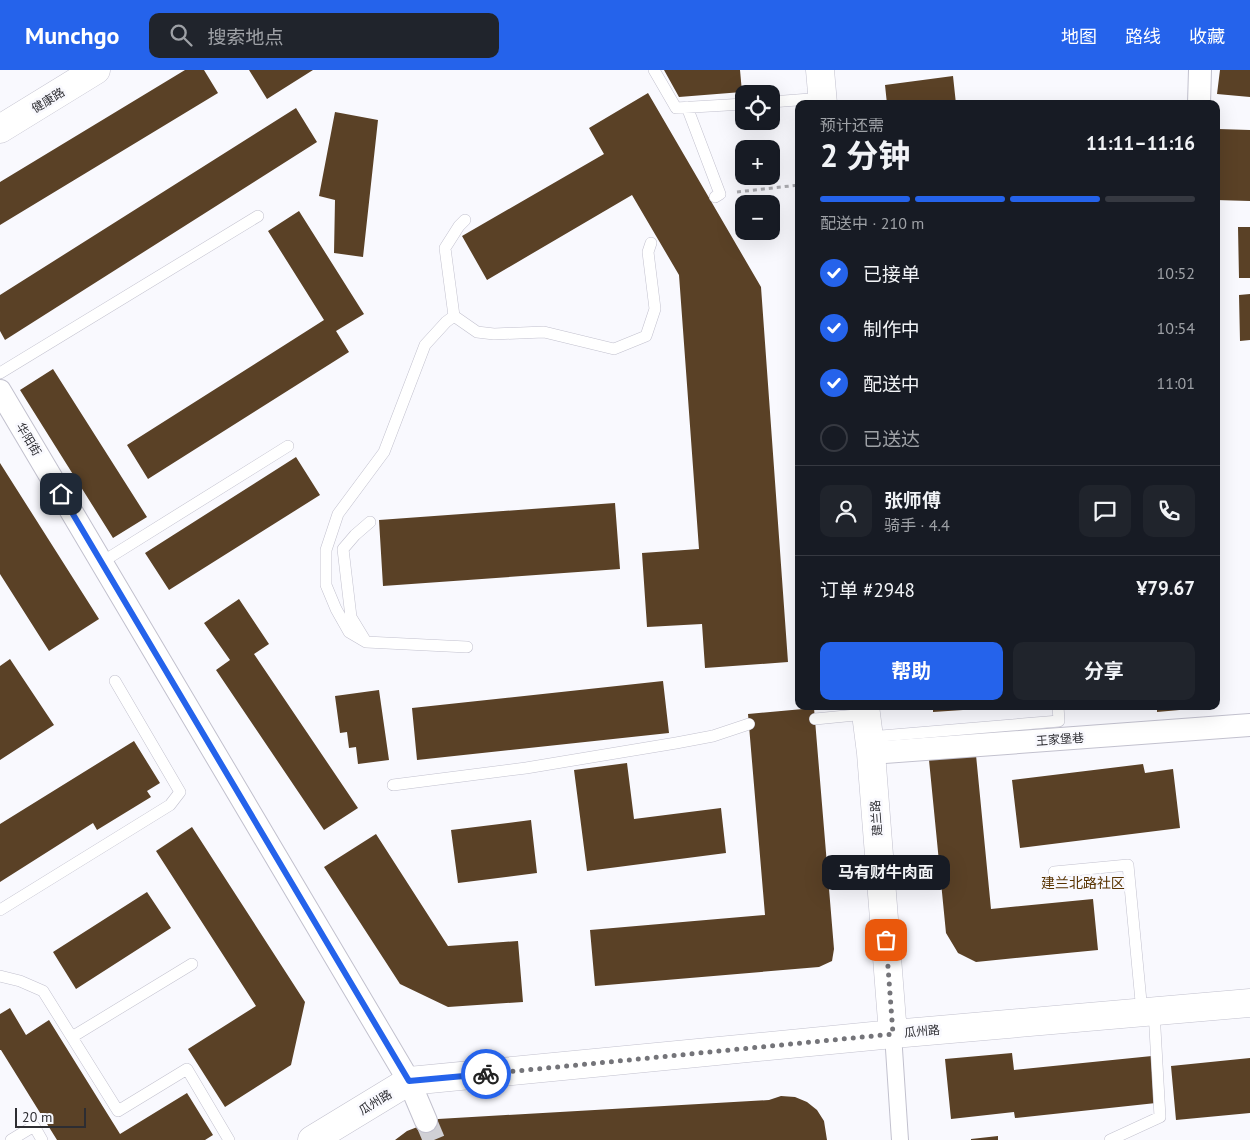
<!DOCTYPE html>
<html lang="zh">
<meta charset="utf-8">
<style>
body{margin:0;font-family:"PT Sans","Noto Sans SC",sans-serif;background:#20242c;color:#f1f3f6;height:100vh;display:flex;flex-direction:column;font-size:19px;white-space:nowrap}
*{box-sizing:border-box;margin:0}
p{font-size:16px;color:#9ea1a6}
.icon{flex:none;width:28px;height:28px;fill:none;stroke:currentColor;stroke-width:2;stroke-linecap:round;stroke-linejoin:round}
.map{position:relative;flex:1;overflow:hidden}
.panel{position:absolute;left:795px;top:30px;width:425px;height:610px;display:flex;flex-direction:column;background:#171b24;border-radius:10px;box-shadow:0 5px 20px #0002}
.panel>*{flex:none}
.tools{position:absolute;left:735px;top:15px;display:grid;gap:10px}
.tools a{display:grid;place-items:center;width:45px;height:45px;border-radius:10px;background:#171b24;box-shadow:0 5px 20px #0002;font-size:25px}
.scale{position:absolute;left:15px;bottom:12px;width:71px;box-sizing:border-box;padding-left:5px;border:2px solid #2d2d32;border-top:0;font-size:14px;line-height:18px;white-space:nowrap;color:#2d2d32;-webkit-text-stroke:4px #f9f9fe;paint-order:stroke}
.pin{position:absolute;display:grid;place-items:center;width:42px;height:42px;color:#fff;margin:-21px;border-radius:10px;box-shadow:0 2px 8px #0006}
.courier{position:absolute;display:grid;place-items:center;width:50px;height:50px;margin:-25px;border:4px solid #2563eb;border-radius:50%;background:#fff;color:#222;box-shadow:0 1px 6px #0007}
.bubble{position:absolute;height:35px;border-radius:10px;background:#171b24;box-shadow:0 5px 20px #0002;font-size:16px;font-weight:700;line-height:35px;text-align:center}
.overview em{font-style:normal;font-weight:700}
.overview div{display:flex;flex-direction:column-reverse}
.overview{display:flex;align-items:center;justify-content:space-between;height:85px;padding:0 25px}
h1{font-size:32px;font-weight:700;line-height:38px}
.bar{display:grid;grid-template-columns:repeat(4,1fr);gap:8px 5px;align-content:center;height:60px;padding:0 25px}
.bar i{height:6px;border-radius:4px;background:#363941}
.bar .active{background:#2563eb}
.bar p{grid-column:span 4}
.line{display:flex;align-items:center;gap:12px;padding:0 25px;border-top:1px solid #363941}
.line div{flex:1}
.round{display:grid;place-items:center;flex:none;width:52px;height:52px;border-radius:10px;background:#20242c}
ol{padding:0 25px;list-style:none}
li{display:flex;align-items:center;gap:15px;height:55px}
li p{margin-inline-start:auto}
li .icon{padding:5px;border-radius:50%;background:#2563eb;color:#fff;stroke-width:4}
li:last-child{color:#9ea1a6}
li i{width:28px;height:28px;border:2px solid #363941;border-radius:50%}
.primary-button{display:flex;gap:10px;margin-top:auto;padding:10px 25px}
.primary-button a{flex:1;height:58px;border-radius:10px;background:#2563eb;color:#fff;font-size:20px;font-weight:700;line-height:58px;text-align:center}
.primary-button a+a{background:#20242c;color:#f1f3f6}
header{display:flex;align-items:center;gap:30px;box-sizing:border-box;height:70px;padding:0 25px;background:#2563eb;color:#fff}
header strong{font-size:24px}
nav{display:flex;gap:28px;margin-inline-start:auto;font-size:18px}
.search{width:350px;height:45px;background:#20242c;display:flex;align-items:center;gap:12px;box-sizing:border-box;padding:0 18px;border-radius:10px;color:#9ea1a6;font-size:19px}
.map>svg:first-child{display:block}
</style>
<header>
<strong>Munchgo</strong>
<div class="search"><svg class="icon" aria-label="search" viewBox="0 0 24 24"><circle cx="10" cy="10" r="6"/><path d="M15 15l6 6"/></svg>搜索地点</div>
<nav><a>地图</a><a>路线</a><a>收藏</a></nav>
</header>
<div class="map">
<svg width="1250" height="1070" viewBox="0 0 1250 1070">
<rect width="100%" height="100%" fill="#f9f9fe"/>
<!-- building -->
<path fill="#5a4126" d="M185,0H204L218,23L0,155V112Z
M249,0H313L267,29Z
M664,0H740L742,22L679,27Z
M1220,0H1250V27L1217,24Z
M953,6L956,34H887L885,15Z
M648,23L761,217L788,592L705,598L702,554L647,557L642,483L699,479L679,205L632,125L487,210L462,166L604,84L589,58Z
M1167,30V34H1123V32Z
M296,38L317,72L5,270L0,261V225Z
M335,42L378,50L363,187L334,183L335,130L319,126Z
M1218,59L1250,60V131L1216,130Z
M299,141L364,244L336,261L349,282L148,409L127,375L324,250L268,161Z
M1238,157H1250V208H1239Z
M1250,224V270L1240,271L1239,225Z
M53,299L147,447L113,468L20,320Z
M296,387L320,425L169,520L145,483Z
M0,393L99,549L49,581L0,504Z
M615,433L620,499L383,516L379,450Z
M239,529L269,574L254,584L358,738L324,760L216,600L230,590L204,553Z
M10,589L54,655L0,690V596Z
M663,611L669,663L417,690L412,638Z
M379,620L389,690L358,694L356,677L349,678L347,662L340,663L335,626Z
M933,636H993V638L933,642Z
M1157,636H1202V638L1157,642Z
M814,638L834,879L832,891L819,897L595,916L590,860L765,845L748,644Z
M134,671L160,713L147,721L151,727L97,760L93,753L0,812V754Z
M976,685L991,839L1093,829L1098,880L976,892L958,883L946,863L929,690Z
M627,693L634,749L721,738L726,783L587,801L574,700Z
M1143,694L1145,703L1173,699L1180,758L1020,778L1012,710Z
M531,750L537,803L458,813L451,760Z
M192,757L305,932L291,995L225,1037L188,979L256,936L156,781Z
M376,764L448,876L518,871L523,932L448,937L400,914L324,797Z
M147,822L171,858L76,919L53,882Z
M10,938L26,965L49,950L120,1064L187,1023L213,1065L205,1070H57L1,980H0V944Z
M1012,983L1014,1000L1152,986L1156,1033L1015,1048L1014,1042L951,1049L945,989Z
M1250,988V1043L1176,1050L1171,996Z
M781,1026L795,1027L807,1032L817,1040L824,1051L827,1070H395L407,1061L438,1049L769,1030Z
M998,1066V1070H971V1069Z"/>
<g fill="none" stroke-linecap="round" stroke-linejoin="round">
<!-- minor-tunnel -->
<path stroke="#d0d0d5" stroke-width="22" stroke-dasharray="22 11" stroke-linecap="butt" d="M426,1051L434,1070"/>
<defs>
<path id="service" d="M654,0L676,38L744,34
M771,32L823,28
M687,37L720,124L715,127
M465,150L459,156L445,178L454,246L477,262L494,264L544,262L614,279L646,266L655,239L648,182L651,173
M454,246L446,252L425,275L384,382L338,444L326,480V515L336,539L349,562L366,572L467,577
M0,303L258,146
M102,492L288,376
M365,570L351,547L343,479L355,465L370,452
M815,649L866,644
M869,667L1059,651L1058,636
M393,715L526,698L676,673L713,666L749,654
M1054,802L1128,795L1142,942
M0,840L170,735L180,722L115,611
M0,906L20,911L43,921L118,1041L187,999L229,1070
M72,967L192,894
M11,1070L34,1056L42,1070
M1110,1070L1160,1047L1154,941"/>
<path id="pedestrian" d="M893,964L900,1070"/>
<path id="minor" d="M1199,34L1200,0
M0,321L409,1011L426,1051
M871,683L1250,655"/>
<path id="tertiary" d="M820,0L823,34
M0,59L96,0
M865,636L871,683L893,964
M312,1070L409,1011L893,964L1250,933"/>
</defs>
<!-- service casing -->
<use href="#service" stroke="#c2c1ce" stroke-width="12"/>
<!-- pedestrian casing -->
<use href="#pedestrian" stroke="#c2c1ce" stroke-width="18"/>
<!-- minor casing -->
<use href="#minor" stroke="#c2c1ce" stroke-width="24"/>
<!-- tertiary casing -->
<use href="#tertiary" stroke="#c2c1ce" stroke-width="29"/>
<!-- path -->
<path stroke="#acacb1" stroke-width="3" stroke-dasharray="4 4" stroke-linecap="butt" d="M737,122L799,115"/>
<!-- service -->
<use href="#service" stroke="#fff" stroke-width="11"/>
<!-- pedestrian -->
<use href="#pedestrian" stroke="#fff" stroke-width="16"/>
<!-- minor -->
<use href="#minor" stroke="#fff" stroke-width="22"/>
<!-- tertiary -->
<use href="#tertiary" stroke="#fff" stroke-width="28"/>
</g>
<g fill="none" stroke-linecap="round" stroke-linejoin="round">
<!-- done -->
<path stroke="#747479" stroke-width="5" stroke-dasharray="0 9" d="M486,1004L893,964L886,870"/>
<!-- route -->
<path stroke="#2563eb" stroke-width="6" d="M61,424L409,1011L486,1004"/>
</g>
<g text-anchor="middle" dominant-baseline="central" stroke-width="5" stroke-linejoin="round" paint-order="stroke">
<!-- street labels -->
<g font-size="12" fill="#2d2d32" stroke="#f9f9fe">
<text transform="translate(48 30) rotate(-32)">健康路</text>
<text transform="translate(29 369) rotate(59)">华阳街</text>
<text transform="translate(1060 669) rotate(-4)">王家堡巷</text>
<text transform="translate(876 748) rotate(-94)">建兰路</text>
<text transform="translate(922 961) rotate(-5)">瓜州路</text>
<text transform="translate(375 1032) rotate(-31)">瓜州路</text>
</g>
<!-- neighbourhood labels -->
<g font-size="14" fill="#583300" stroke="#f9f9fe">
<text x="1083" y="813">建兰北路社区</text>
</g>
</g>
</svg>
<div class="tools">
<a><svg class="icon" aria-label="locate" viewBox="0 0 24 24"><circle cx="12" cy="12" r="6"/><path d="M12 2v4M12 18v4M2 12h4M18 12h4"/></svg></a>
<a>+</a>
<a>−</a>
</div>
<div class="scale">20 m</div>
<div class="pin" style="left:886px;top:870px;background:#ea580c"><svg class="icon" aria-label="bag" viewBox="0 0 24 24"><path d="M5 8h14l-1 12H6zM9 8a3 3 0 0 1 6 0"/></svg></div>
<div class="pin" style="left:61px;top:424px;background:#1f2937"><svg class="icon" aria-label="home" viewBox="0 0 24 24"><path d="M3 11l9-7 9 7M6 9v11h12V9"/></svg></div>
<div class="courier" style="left:486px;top:1004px"><svg class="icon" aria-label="bike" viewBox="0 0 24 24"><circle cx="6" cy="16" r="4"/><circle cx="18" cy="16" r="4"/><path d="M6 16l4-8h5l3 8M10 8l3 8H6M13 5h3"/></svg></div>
<div class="bubble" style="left:822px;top:785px;width:128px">马有财牛肉面</div>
<section class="panel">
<div class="overview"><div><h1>2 分钟</h1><p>预计还需</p></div><em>11:11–11:16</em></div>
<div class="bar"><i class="active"></i><i class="active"></i><i class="active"></i><i></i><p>配送中 · 210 m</p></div>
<ol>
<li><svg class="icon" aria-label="check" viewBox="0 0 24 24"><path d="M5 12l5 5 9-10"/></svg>已接单<p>10:52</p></li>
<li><svg class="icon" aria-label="check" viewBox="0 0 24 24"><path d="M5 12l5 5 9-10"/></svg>制作中<p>10:54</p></li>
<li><svg class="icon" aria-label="check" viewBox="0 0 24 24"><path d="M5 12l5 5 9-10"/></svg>配送中<p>11:01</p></li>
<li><i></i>已送达</li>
</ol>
<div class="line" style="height:90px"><a class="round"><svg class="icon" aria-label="person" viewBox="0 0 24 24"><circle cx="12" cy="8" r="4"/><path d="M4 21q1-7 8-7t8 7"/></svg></a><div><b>张师傅</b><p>骑手 · 4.4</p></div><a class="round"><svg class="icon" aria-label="chat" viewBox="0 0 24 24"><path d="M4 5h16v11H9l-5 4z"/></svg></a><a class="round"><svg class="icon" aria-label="phone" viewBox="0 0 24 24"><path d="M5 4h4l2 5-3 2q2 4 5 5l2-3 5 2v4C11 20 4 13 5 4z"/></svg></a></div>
<div class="line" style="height:65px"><div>订单 #2948</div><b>¥79.67</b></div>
<div class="primary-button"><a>帮助</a><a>分享</a></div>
</section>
</div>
